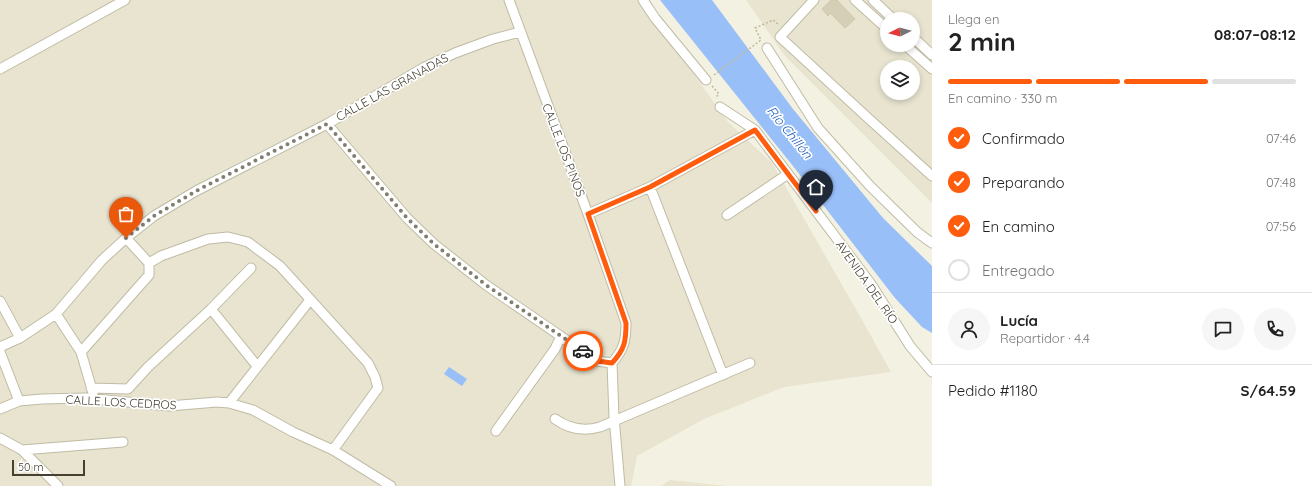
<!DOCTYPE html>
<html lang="es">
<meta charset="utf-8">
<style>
body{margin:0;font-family:Quicksand,sans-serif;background:#f6f6f6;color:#222;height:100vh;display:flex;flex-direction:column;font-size:15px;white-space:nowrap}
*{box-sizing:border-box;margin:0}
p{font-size:13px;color:#767676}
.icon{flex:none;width:22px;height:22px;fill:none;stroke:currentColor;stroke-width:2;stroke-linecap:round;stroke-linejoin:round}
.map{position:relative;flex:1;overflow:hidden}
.drawer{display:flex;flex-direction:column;background:#fff;width:380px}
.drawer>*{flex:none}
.needle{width:26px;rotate:264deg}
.tools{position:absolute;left:880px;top:12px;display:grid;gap:8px}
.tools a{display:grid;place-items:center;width:40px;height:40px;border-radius:50%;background:#fff;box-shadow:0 2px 6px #0003;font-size:20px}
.scale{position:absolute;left:12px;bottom:10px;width:73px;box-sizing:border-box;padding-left:4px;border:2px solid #454132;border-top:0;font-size:11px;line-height:14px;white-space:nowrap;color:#454132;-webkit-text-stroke:3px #fff;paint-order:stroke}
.pin{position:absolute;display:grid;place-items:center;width:34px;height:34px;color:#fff;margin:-41px -17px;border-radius:50% 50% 50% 0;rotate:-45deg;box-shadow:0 0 4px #0007}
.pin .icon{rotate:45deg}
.courier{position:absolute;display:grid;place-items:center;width:40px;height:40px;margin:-20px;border:3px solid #ff5c0d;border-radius:50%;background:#fff;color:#222;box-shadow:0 1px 5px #0007}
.head em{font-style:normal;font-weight:800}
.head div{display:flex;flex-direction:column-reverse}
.head{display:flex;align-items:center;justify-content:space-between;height:68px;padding:0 16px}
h1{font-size:26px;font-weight:800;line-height:30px}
.bar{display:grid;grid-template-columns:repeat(4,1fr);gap:6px 4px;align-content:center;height:48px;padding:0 16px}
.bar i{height:5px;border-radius:3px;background:#e0e0e0}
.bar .current{background:#ff5c0d}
.bar p{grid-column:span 4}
.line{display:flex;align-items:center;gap:10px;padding:0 16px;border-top:1px solid #e0e0e0}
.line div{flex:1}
.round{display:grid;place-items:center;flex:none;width:42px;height:42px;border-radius:21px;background:#f6f6f6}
ol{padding:0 16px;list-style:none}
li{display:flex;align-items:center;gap:12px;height:44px}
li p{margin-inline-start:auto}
li .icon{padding:4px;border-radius:50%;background:#ff5c0d;color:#fff;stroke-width:4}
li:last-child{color:#767676}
li i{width:22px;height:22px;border:2px solid #e0e0e0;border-radius:50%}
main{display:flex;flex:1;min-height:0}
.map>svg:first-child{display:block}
</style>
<main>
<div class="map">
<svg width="932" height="486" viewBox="0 0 932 486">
<rect width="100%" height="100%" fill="#f3f1e2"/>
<!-- residential -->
<path fill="#e8e4d0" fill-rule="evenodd" d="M0,0H641L728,122L772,163L861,318L891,372L784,387L704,419L637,456L631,486H0Z
M746,0H932V203L785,56ZM887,19H913V45H887ZM887,67H913V93H887Z
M670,480L727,486H661Z"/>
<!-- water -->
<path fill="#98bff7" d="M660,0H712L793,109L883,218L932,266V333L922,327L895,298L793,166Z
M449,367L467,379L462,386L444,374Z"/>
<!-- building -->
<path fill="#d5cfb7" stroke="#d1c8a9" d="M831,0H837L855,19L845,28L830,13L828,16L822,9Z"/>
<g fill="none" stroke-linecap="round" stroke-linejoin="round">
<defs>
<path id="minor" d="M509,0L588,214L626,323C626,341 624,349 612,363L614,417L620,486
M643,0L655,18L706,80
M814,0L780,37L868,118L932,176
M855,0L887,29
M873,0L893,19
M913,37L932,55
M905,45L932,69
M767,48L818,128L870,186L917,232L932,243
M0,69L125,0
M720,107L755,130L871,284L910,346L932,372
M327,124L407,218L434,244L486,285L597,361L612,363
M650,187L723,375
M588,214L650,187L755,130
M727,215L788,174
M149,263L161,256L208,239L228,237L248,242L280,266L368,363L375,377L378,388L333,450
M0,301L20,338
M211,309L257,366
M56,314L81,352L93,393
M0,347L20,338L56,314L102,260L126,238L154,216L196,191L327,124L425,67L455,53L493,39L520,32
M0,352L19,401
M81,352L149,275V263L126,238
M91,388L128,389L148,367L211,309L251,268
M229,403L310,300
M0,409L19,401L42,399L86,398L169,406L217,402L229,403L253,410L293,432L333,450L391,486
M555,419C569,429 583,432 600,427L750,363
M496,431L555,349L561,336
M0,438L22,450L123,442
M22,450L58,486"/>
</defs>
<!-- minor casing -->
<use href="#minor" stroke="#bfbba4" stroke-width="11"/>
<!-- path -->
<path stroke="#c2ba94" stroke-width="1.5" stroke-dasharray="2 2" stroke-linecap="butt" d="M714,75L761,40L755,28L773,20L778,24
M712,86L719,94L715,98"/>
<!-- minor -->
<use href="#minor" stroke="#fff" stroke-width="9"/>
</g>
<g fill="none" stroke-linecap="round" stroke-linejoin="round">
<!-- done -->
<path stroke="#827f70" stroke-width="4" stroke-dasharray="0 7.2" d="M126,238L154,216L196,191L327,124L407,218L434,244L486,285L583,351"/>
<!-- route -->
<path stroke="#ff5c0d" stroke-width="5" d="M583,351L597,361L612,363C625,349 626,341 626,323L588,214L650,187L755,130L816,211"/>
</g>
<g text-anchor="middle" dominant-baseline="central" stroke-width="3.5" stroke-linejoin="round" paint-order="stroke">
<!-- street labels -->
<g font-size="12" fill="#454132" stroke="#fff">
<text transform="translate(392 87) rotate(-29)">CALLE LAS GRANADAS</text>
<text transform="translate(564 150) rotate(69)">CALLE LOS PINOS</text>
<text transform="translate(867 282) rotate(55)">AVENIDA DEL RÍO</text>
<text transform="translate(121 402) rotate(3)">CALLE LOS CEDROS</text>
</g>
<!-- water labels -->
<g font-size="13" font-style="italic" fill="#2360ba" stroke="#fff">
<text transform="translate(790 132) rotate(51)">Río Chillón</text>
</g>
</g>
</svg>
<div class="tools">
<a><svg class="needle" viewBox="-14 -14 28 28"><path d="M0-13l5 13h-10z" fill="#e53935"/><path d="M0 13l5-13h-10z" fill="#767676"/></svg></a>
<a><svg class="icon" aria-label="layers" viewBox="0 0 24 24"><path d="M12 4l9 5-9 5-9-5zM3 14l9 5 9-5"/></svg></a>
</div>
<div class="scale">50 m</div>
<div class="pin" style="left:126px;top:238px;background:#ea580c"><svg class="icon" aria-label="bag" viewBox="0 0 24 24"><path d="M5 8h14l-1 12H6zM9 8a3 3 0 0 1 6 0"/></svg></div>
<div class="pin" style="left:816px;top:211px;background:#1f2937"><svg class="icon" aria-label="home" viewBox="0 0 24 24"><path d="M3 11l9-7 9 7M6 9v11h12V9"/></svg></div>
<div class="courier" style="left:583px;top:351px"><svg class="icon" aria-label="car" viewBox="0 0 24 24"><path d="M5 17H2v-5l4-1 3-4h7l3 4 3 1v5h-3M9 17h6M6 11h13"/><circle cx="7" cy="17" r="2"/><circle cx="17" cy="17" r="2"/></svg></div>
</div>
<section class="drawer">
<div class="head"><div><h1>2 min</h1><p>Llega en</p></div><em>08:07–08:12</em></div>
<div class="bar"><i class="current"></i><i class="current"></i><i class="current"></i><i></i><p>En camino · 330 m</p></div>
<ol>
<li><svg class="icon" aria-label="check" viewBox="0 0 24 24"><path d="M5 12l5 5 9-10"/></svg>Confirmado<p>07:46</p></li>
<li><svg class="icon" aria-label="check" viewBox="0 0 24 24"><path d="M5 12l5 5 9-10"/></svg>Preparando<p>07:48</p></li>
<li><svg class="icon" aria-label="check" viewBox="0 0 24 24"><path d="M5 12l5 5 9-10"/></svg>En camino<p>07:56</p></li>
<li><i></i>Entregado</li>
</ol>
<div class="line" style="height:72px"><a class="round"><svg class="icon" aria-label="person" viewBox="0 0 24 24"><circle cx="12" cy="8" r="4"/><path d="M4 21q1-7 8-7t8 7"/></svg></a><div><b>Lucía</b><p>Repartidor · 4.4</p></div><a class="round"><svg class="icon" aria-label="chat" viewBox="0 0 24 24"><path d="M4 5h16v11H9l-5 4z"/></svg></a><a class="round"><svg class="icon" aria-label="phone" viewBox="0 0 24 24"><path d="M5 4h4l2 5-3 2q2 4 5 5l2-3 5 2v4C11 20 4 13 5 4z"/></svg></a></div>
<div class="line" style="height:52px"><div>Pedido #1180</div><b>S/64.59</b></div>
</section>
</main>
